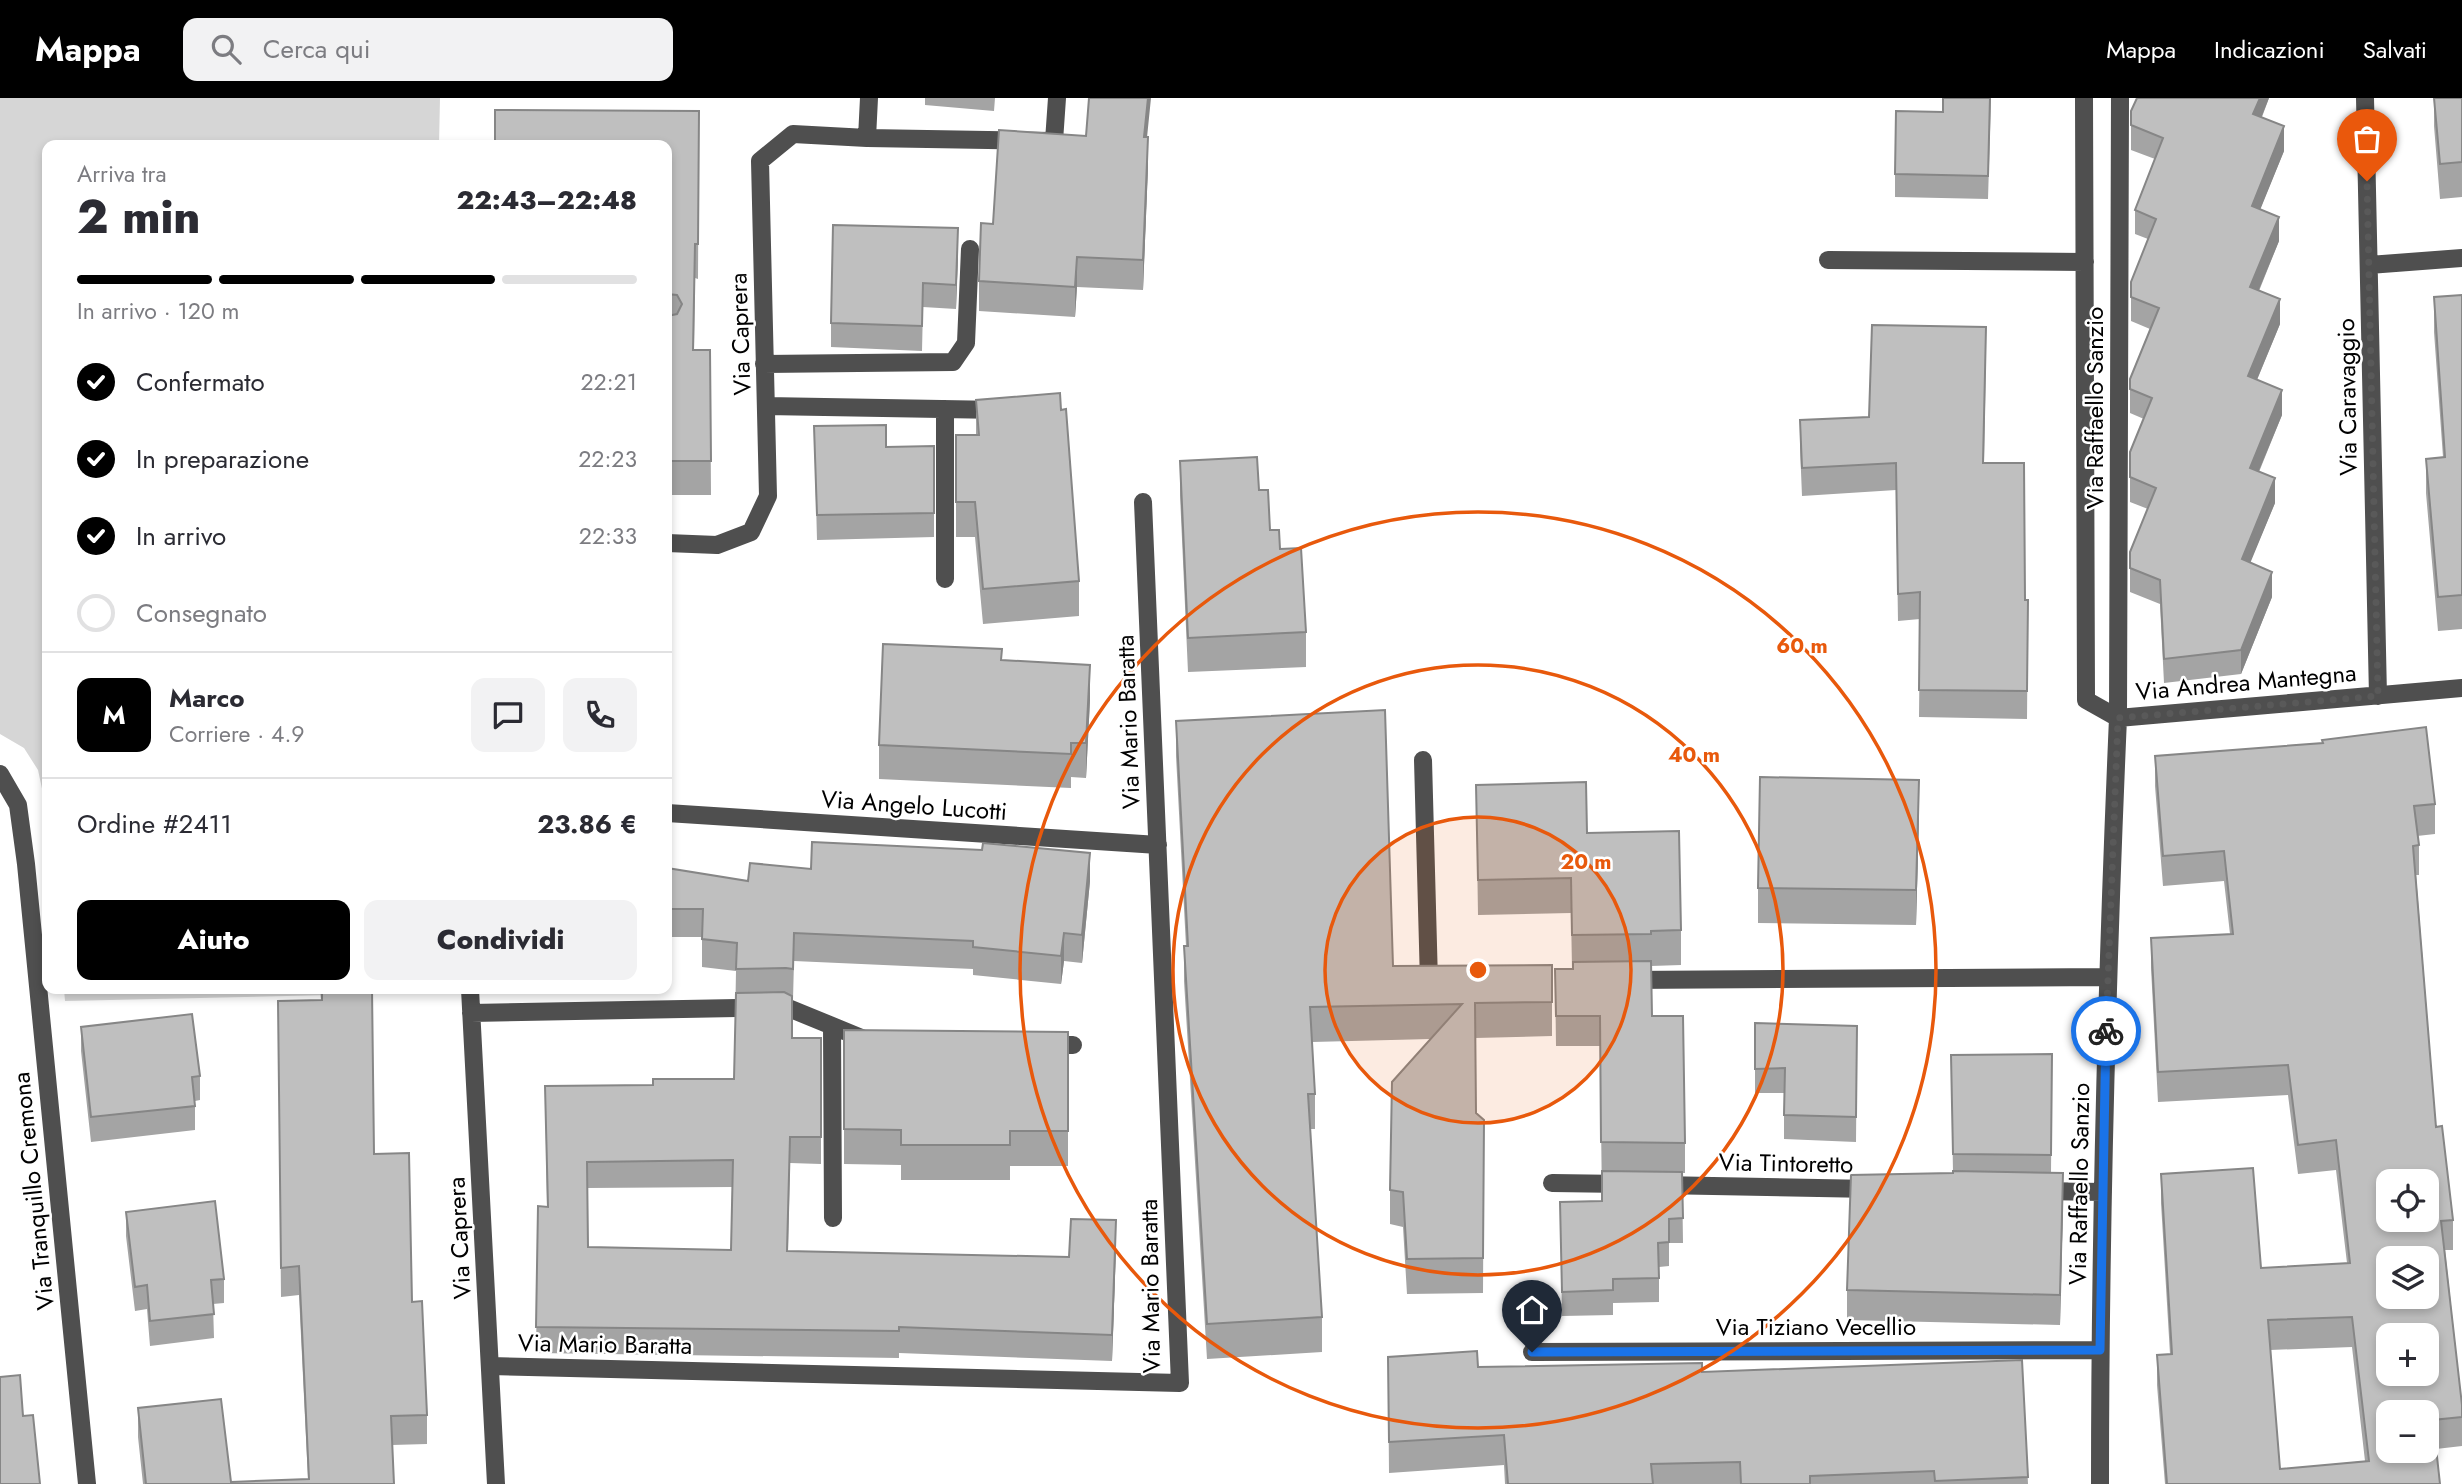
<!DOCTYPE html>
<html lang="it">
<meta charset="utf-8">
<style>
body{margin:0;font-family:Jost,sans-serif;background:#f2f2f3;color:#2b2b33;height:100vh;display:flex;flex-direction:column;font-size:26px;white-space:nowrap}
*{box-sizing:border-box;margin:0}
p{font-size:23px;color:#7c7c81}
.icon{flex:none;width:38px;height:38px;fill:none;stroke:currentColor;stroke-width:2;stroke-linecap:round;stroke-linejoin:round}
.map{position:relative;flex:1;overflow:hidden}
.side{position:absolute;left:42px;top:42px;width:630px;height:854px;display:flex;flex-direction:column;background:#fff;border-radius:14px;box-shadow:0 4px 10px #0003}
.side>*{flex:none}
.tools{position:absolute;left:2376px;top:1071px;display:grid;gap:14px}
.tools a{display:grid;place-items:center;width:63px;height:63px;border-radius:14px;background:#fff;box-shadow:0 4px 10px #0003;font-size:35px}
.pin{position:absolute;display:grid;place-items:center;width:60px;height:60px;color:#fff;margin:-72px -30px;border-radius:50% 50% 50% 0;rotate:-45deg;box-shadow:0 0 7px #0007}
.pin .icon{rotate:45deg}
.courier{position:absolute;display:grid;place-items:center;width:70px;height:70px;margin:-35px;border:5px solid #1a73e8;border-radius:50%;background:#fff;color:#222;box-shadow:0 2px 9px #0007}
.overview em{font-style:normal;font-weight:800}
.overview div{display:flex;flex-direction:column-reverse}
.overview{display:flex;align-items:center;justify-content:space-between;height:119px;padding:0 35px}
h1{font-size:46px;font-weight:800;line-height:52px}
.bar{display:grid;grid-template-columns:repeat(4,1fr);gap:10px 7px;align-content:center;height:84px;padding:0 35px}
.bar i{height:9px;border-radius:5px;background:#e1e1e2}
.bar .active{background:#000}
.bar p{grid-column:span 4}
.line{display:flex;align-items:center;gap:18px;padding:0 35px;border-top:2px solid #e1e1e2}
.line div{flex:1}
.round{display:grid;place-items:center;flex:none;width:74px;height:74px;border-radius:14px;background:#f2f2f3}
ol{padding:0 35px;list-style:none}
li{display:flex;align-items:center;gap:21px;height:77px}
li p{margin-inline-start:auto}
li .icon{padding:7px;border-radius:50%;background:#000;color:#fff;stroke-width:4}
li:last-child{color:#7c7c81}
li i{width:38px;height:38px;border:4px solid #e1e1e2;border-radius:50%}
.primary-button{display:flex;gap:14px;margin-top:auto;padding:14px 35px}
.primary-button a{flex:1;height:80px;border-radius:14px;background:#000;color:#fff;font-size:28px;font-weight:800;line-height:80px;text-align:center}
.primary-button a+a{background:#f2f2f3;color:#2b2b33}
header{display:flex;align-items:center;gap:42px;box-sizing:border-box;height:98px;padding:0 35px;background:#000;color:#fff}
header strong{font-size:33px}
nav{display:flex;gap:38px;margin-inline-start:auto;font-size:24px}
.search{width:490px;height:63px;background:#f2f2f3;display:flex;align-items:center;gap:18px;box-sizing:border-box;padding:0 24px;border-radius:14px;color:#7c7c81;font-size:26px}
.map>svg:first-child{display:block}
</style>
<header>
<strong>Mappa</strong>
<div class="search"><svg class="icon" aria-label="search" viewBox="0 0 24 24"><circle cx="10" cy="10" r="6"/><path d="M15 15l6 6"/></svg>Cerca qui</div>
<nav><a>Mappa</a><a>Indicazioni</a><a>Salvati</a></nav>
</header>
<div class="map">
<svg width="2462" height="1386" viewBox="0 0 2462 1386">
<rect width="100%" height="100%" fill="#fff"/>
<!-- green -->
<path fill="#d6d6d6" d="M0,0H440L439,47H47V714L38,672L24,650L0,636Z
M64,891H419V895L65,903Z"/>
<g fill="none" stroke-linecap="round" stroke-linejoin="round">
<!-- minor -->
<path stroke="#4f4f4f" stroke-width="18" d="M869,0L867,40L1054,43L1057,0
M2084,0L2086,602L2118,620L2120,0
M2365,0L2378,598
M1828,162L2085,164
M2369,167L2462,160
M764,266L953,264L966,245L970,151
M766,308L1000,312
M667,445L717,447L751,434L768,398L760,63L793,36L867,40
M945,481V311
M1423,662L1429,884H1435
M0,676L18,707L26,766L87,1386
M667,715L1158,747
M1627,882L2107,879
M470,891L496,1386
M471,915L786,909L864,941
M832,928L833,1120
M1045,947H1073
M1552,1085L1624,1086
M1659,1087L1872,1091
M2040,1093L2103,1094
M1532,1254L2100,1252
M490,1268L1180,1285L1143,404
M2100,1386C2100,1130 2107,875 2118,620L2462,590"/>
</g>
<!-- wall -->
<path fill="#a4a4a4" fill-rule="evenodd" d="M925,0H995L994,13L925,7Z
M1943,0H1991L1988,101L1895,99V76L1943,14Z
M2137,0H2269L2262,19L2284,53L2260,111L2279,143L2259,193L2280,226L2257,282L2282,317L2259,374L2275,405L2250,464L2272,499L2241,576L2164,585L2160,506L2130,494V454L2148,411L2130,404V354L2144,321L2130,315V281L2150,231L2131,223V184L2148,141L2135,136V112L2155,61L2131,52V13Z
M2434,0H2462V99L2440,101L2434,28Z
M699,13L698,181L695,180L694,252H710L711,397H667V47Z
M1086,38L1147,39L1148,69L1143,192L1077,189L1075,219L979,213V183L993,126Z
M958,155L956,211L923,209L922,253L831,249V225Z
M2462,197V531L2438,533L2426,395V361L2443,359L2434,234V199Z
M1986,257L1984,365L2025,502H2028L2027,621L1919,619L1920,521L1898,523L1896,392L1802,398L1800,349V322L1869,319Z
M976,302L1061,312L1079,483V518L983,526L975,439H956V337H976Z
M814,328L886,349L934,348V439L817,442Z
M1180,363L1270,432L1280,451L1306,534V569L1188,574L1180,397Z
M1002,562L1090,602L1086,680L1071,679V690L879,681V647Z
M1176,623L1393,868L1552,867V938L1475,940L1476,1015L1484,1022L1483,1195L1407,1196L1403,1129L1390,1126V1092L1430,941L1312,944L1315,996V1031H1310L1322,1219V1254L1207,1261L1184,883V848H1186L1176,658Z
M2155,658L2435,706V736L2417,738L2419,747V777H2416L2436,1029L2453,1122V1152H2445L2462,1307V1348L2436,1351L2440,1386H2165L2157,1287V1257L2170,1256L2161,1105V1076L2261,1170L2347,1165L2336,1072L2298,1076L2288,997L2158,1004L2151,870V840L2230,836L2224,783L2163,788L2155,688ZM2352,1249L2365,1363L2280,1371L2270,1252Z
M1476,687L1587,735L1681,832V867L1651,868L1652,918L1685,1045V1075H1682L1683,1145H1669V1168L1659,1169V1204L1613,1205V1217L1562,1218L1560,1104L1602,1103L1600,948H1556L1555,871H1572L1571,815L1478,817Z
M1919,717L1916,827L1758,825V790Z
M667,770L748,783L811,771L1090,783L1082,865L1064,863L1061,886L973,877V871L794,863L792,940H821V1066L790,1065L788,1153L1069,1159L1116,1149L1112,1263L899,1255V1260L536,1255L538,1108L547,1109L545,988L653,987L734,981L736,873L702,869V839H667ZM732,1089L731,1152L588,1149L587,1090Z
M320,891H372L374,1056L412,1204L427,1317V1346L392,1347L394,1386H143L138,1339V1310L231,1384L308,1381L299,1197L281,1199L278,903L321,902Z
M1755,925L1857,928L1856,1044L1784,1041V995H1755Z
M81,929L200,978V1002L195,1003V1032L91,1044L81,953Z
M844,932L1068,934V1068H1010V1082H901V1067L844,1066Z
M2052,956L2051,1075L2063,1105L2060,1227L1847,1222V1192L1953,1075L1951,957Z
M126,1114L224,1181V1205L213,1206L214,1240L150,1248L147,1211L135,1213L126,1138Z
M1388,1259L1478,1269L1702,1274L2022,1262L2028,1386H1505L1504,1367L1389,1375Z"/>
<!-- shaded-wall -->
<path fill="#868686" d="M1148,0H1151L1144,69V39Z
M2260,0H2269L2253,40V16Z
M2284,28V53L2252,132V108Z
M1148,39V69L1143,192V162Z
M2279,119V143L2250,213V189Z
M958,130V155L956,211V187Z
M1077,159V189L1075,219V189Z
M2280,201V226L2248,303V278Z
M2282,292V317L2250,394V370Z
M2275,380V405L2242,485V461Z
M2272,474V499L2241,576V552Z
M1090,567V602L1086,680V645Z
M1919,682V717L1916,827V792Z
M1090,755V783L1082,865V837Z
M1064,835V863L1061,886V858Z
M2063,1075V1105L2060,1227V1197Z
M1116,1122V1149L1112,1263V1237Z"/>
<!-- building -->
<path fill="#bfbfbf" stroke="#868686" stroke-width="2" fill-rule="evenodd" d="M1089,0H1148L1144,39H1148L1143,162L1077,159L1075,189L979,183L981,125L993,126L999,32L1086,38Z
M1943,0H1990L1988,78L1895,76L1896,13L1943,14Z
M2137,0H2260L2253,16L2284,28L2252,108L2279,119L2250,189L2280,201L2248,278L2282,292L2250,370L2275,380L2242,461L2272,474L2241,552L2164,561L2160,482L2130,470V454L2156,390L2130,379V354L2152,300L2130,291V281L2159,210L2131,199V184L2156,121L2135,112L2163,40L2131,27V13Z
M2434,0H2462V64L2440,66Z
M495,12L699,13L698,146H695L693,252H710L711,363H667V218L677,216L682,206L677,197L667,196V47H495Z
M833,127L958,130L956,187L923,185L922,228L831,225Z
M2462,197V497L2438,499L2426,361L2445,359L2434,199Z
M1872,227L1986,229L1983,365H2024L2025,502H2028L2027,593L1919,592L1920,494L1898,496L1896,365L1802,370L1800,322L1869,319Z
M1060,295L1061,312L1066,311L1079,483L983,491L975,404H956V337H979L976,302Z
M886,327V349L934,348V415L817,417L814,328Z
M1257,359L1259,392H1268L1270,432H1279L1280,451L1301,450L1306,534L1188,540L1180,363Z
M883,546L1002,551L1001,562L1090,567L1086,645H1071V656L879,647Z
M1385,612L1393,868L1552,867V904L1475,905L1476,1015L1484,1022L1483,1160L1407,1161L1403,1094L1390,1092L1392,984L1462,906L1310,909L1315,996H1308L1322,1219L1207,1226L1184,848H1188L1176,623Z
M2426,629L2435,706L2414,708L2419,747L2413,748L2436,1029L2442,1028L2453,1122L2441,1123L2462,1307V1319L2433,1322L2440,1386H2167L2157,1257L2172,1256L2161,1076L2253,1070L2261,1170L2350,1165L2336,1042L2298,1047L2288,967L2158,974L2151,840L2233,836L2224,753L2163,758L2155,658L2323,645L2322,642ZM2389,1083H2427V1122H2389ZM2389,1160H2427V1199H2389ZM2352,1219L2369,1363L2280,1371L2268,1222ZM2389,1237H2427V1276H2389ZM2389,1314H2427V1353H2389Z
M1760,679L1919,682L1916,792L1758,790Z
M1586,684L1587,735L1679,733L1681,832L1651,833V836L1572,837L1571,780L1478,782L1476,687Z
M812,744L982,752L983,745L1090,755L1082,837L1064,835L1061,858L973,849V843L794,835L793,871L786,870L736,871L737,845L702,841L703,811H667V770L748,783L750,765L811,771Z
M1651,863L1652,918H1683L1685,1045L1601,1044L1600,918H1556L1555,871H1573V864Z
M322,891H372L374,1056L409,1055L412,1204L422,1203L427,1317L391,1318L394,1386H146L138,1310L221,1301L231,1384L309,1381L299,1168L281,1170L278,903L322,902Z
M784,894L792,898V940H821V1039H790L787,1153L1069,1159L1071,1121L1116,1122L1112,1237L899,1229V1233L536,1229L538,1108L548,1109L545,988L653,987V981H734L736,895ZM733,1062L731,1152L588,1149L587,1064Z
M192,916L200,978L192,979L195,1008L91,1019L81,929Z
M1755,925L1857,928L1856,1019L1784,1017L1785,970L1755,971Z
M844,932L1068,934V1033H1010V1047H901V1032L844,1031Z
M2052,956L2051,1057L1953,1056L1951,957Z
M1602,1073L1682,1074L1683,1120L1669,1121V1144L1658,1145L1659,1180L1613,1181V1192L1562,1194L1560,1104L1602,1103Z
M1953,1073L2063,1075L2060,1197L1847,1192L1851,1077L1953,1075Z
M215,1103L224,1181L211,1182L214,1216L150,1223L147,1187L135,1189L126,1114Z
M1477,1253L1478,1269L1702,1265V1274L2022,1262L2028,1379L1935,1383L1934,1373L1810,1378V1386H1741L1740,1364L1651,1366L1653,1386H1508L1504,1337L1389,1344L1388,1259Z
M20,1277L23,1318L33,1317L40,1386H0V1279Z"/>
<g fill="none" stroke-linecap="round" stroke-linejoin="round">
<!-- done -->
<path stroke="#595959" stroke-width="7" stroke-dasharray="0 12.6" d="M2106,933L2118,620L2378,598L2367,83"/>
<!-- route -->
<path stroke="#1a73e8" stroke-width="9" d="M1532,1254L2100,1252L2106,933"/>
</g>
<!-- distance rings -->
<circle cx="1478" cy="872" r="153" fill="#e8590c" fill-opacity=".12"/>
<g fill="none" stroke="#e8590c" stroke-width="3.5">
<circle cx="1478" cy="872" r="153"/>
<circle cx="1478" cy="872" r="305"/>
<circle cx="1478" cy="872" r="458"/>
</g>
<g text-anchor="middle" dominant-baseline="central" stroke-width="5" stroke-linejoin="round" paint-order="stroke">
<!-- street labels -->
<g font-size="24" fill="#000" stroke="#fff">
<text transform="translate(740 236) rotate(-92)">Via Caprera</text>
<text transform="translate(2347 299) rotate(-91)">Via Caravaggio</text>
<text transform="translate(2094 310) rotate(-90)">Via Raffaello Sanzio</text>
<text transform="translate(2246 584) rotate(-5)">Via Andrea Mantegna</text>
<text transform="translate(1128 624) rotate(-92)">Via Mario Baratta</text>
<text transform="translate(914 707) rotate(4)">Via Angelo Lucotti</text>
<text transform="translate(1786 1065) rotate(1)">Via Tintoretto</text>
<text transform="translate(2079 1086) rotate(-89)">Via Raffaello Sanzio</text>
<text transform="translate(33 1093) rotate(-96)">Via Tranquillo Cremona</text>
<text transform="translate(459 1140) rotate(-93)">Via Caprera</text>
<text transform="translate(1150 1188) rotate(-91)">Via Mario Baratta</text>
<text x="1816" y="1228">Via Tiziano Vecellio</text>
<text transform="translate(605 1246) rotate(1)">Via Mario Baratta</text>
</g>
</g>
<circle cx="1478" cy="872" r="10" fill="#e8590c" stroke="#fff" stroke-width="3.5"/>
<g font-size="21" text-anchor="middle" font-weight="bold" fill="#e8590c" stroke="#fff" stroke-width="5" stroke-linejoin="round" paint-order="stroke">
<text x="1802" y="555">60 m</text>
<text x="1694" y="664">40 m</text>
<text x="1586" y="771">20 m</text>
</g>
</svg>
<div class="tools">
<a><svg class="icon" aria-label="locate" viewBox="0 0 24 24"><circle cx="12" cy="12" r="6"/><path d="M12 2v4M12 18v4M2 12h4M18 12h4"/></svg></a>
<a><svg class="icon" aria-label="layers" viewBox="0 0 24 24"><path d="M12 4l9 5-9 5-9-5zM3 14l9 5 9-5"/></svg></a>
<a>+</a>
<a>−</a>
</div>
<div class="pin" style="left:2367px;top:83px;background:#ea580c"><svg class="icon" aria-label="bag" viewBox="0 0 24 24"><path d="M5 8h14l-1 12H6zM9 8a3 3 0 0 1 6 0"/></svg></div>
<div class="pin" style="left:1532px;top:1254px;background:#1f2937"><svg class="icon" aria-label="home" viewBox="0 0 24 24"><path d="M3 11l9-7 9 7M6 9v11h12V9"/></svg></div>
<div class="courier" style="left:2106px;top:933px"><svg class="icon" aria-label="bike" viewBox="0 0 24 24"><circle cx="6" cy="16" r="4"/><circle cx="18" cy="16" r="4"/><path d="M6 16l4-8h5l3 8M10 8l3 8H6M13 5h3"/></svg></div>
<section class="side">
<div class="overview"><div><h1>2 min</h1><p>Arriva tra</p></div><em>22:43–22:48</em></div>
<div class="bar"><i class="active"></i><i class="active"></i><i class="active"></i><i></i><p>In arrivo · 120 m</p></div>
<ol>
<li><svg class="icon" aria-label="check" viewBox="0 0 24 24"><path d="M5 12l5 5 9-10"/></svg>Confermato<p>22:21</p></li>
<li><svg class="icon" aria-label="check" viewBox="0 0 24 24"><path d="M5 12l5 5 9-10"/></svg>In preparazione<p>22:23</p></li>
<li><svg class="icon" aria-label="check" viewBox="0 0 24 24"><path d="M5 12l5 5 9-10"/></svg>In arrivo<p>22:33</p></li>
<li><i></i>Consegnato</li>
</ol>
<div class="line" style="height:126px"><b class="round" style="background:#000;color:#fff">M</b><div><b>Marco</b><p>Corriere · 4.9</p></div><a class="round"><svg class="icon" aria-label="chat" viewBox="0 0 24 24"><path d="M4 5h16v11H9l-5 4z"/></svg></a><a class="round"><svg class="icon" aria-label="phone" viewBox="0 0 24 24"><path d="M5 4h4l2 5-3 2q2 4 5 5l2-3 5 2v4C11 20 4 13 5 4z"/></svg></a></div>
<div class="line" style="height:91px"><div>Ordine #2411</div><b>23.86 €</b></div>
<div class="primary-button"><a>Aiuto</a><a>Condividi</a></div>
</section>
</div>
